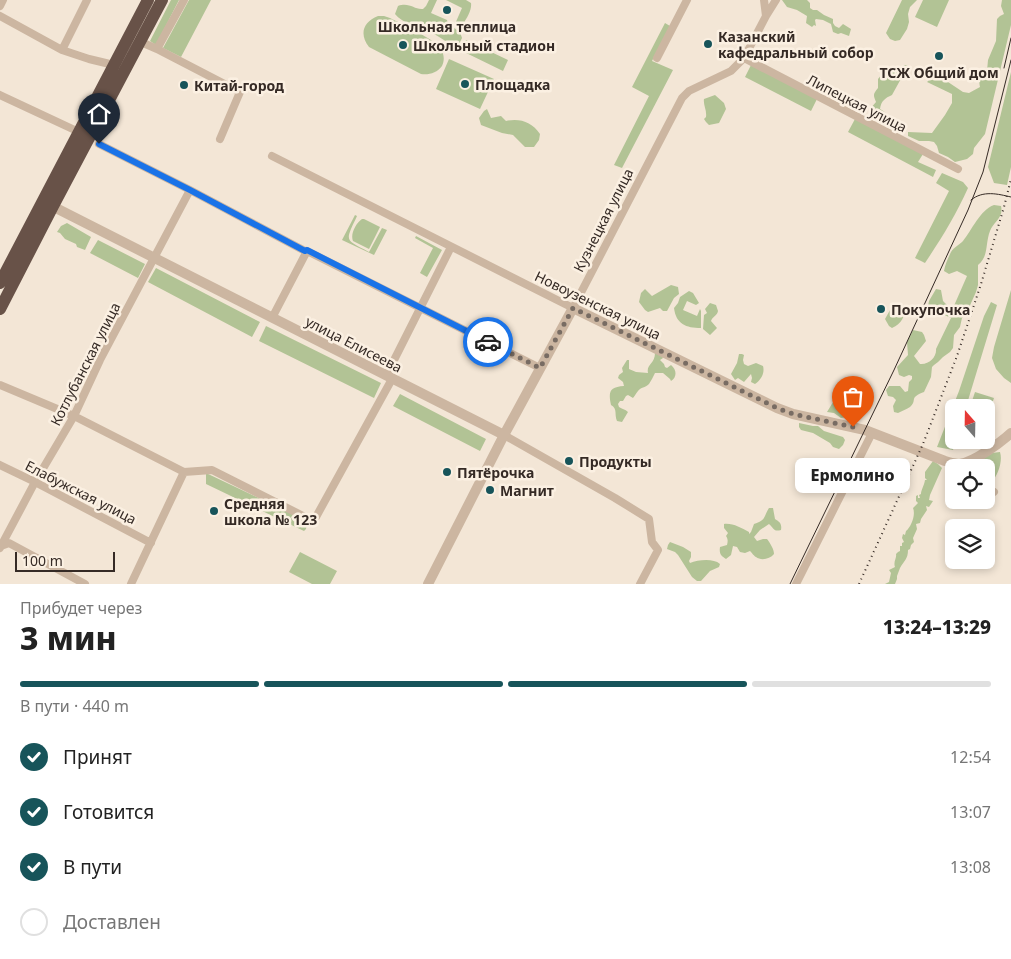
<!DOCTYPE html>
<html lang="ru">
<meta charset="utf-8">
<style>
body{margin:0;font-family:"Noto Sans",sans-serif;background:#f2f2f2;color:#222;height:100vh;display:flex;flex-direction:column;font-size:19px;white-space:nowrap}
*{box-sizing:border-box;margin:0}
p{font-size:16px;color:#767676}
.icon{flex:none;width:28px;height:28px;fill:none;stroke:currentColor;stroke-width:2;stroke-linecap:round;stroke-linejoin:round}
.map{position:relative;height:584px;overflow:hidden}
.drawer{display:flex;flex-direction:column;background:#fff;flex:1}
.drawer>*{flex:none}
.needle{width:32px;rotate:340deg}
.buttons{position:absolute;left:945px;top:399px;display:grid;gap:10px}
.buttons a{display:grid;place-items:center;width:50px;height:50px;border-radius:8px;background:#fff;box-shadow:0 2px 8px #0003;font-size:25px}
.scale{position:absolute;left:15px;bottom:12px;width:100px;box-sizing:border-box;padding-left:5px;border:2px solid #352a25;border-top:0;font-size:14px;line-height:18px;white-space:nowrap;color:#352a25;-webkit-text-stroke:4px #fbf0e2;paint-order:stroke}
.pin{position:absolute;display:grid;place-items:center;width:42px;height:42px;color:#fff;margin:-51px -21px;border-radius:50% 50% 50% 0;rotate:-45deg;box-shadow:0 0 5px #0007}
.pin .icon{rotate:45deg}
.courier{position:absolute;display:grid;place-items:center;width:50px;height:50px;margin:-25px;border:4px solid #1a73e8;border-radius:50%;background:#fff;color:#222;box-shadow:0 1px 6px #0007}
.bubble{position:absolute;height:35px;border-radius:8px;background:#fff;box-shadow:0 2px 8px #0003;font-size:16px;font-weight:800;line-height:35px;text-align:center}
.summary em{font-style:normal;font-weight:800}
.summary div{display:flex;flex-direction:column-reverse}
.summary{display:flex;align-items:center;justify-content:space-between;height:85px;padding:0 20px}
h1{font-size:32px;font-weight:800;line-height:38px}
.bar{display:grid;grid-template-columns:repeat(4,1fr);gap:8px 5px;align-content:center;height:60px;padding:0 20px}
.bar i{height:6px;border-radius:4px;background:#e0e0e0}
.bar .current{background:#17545a}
.bar p{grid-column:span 4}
ol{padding:0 20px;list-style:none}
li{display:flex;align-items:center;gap:15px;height:55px}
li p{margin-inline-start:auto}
li .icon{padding:5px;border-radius:50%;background:#17545a;color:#fff;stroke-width:4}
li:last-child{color:#767676}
li i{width:28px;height:28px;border:2px solid #e0e0e0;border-radius:50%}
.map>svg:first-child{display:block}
</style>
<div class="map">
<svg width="1011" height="584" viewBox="0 0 1011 584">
<rect width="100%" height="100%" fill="#f3e6d6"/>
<!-- green -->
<path fill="#b2c395" d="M171,0H179L156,45L150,41Z
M189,0H211L181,57L163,48Z
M429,0H437L431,13L447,20L448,24L460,32L462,38L457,48C448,43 439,36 430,32C419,28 402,23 395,14L398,6C410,2 414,10 423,9L426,6Z
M446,0H466L471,3C472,10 467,18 463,24H455L462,8Z
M782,0H807L810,3V8L813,10H817L824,15L833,19V23L835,26L839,28L843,24L851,29L849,36L841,33L838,34L833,32L831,24L823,20L816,19L815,20L816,26L814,25L812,27L806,23L807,16L797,10L787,7Z
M902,0H917L910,7L908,14L909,22L907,29L900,40L895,41L890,39L886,33Z
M923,0H949L937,27L915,17Z
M1002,0H1011V25L985,134L974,148L973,154L967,159L955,162L948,157L939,153L937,146L934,142L929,141H919L908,136V132L932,133L945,115L952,103V94L927,82L932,77L942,78L963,92L969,93L980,87C978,76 980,78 987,71L988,60L996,41L997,19L1000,16L1004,14L1001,6Z
M378,16H384L390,18C402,24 434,39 440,48C444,53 445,60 442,66C437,73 429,75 421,74L369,47C359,34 363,22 378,16Z
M665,23L670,26L652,61L673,70L622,168L614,165L649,96L632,87Z
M466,40L508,60L503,71L460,50Z
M449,59L494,79L480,109L436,89Z
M751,65L817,99L811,111L745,77Z
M905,65L908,66L892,95C885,98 881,101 880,109C887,113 890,117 892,124L888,126C880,121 873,119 870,109L876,102C873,95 873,94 878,88V79L882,74L899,70L902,67Z
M1011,72V167L1007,185L994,183L988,167Z
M715,95L724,103L726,109L719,123L709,125L706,122L704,119L706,117C707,110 703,105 704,99Z
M487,109L491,118L501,116L506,121C520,118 532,122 540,134L539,140L534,147H525L513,135L502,133L481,125L479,118L484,111Z
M855,119L923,154L918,162L936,170L933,177L848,132Z
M942,173L963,182L968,188C956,215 941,239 925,263L915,258L949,191L936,183Z
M994,205L1001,206C1004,218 993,222 990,231C985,244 989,256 978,265V285L976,292L967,312L962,318L960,327L954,335L953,348L950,352L943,357L938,362L934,365L932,367L931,377L924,392C908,398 918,400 910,407C907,409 902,411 898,413L894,412L893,406L896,400L893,397L888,396L886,390L889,386H900L905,392L908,391L909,382L912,379V376L909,375L904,377L899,375L897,367L908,355L907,342L913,330L922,332L924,335L926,341L914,356L920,364C929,365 937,357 936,349L951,318L940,313L934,307L931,308L928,306L929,301L936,289L941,290L943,301L950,308H953L967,276L957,271L949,274L944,271C945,265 948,258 951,252C954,247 959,245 963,241C972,230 980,210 994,205Z
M355,215L357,216C345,242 344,239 369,252L382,228L387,230L374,255L342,240Z
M362,219H364L380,227L369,249L353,241C350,234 356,223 362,219Z
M67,223L91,237L85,250L77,247L76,244L65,239L60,233L57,232L61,226Z
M416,236L442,250L427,277L420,273L433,248L415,238Z
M98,240L145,264L138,278L90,253Z
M156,268L260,322L252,337L148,282Z
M671,285L678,287L679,294L674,298L667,311H663L660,308L648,312L645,310L639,302L641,293L645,289L652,296Z
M1011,290V383L1004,378L996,369L992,358L994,347Z
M689,291L693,293L699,303L696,305L687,301L683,310L697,316L700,309L701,311V328C686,328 676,324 674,308L678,303L680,297Z
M991,302L997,305L966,407L954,408V440H956L953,450L937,447L959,391L984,316Z
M710,303L716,305L718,311C717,316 713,316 711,321L717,328L710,335L703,329L704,315L707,313L705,309Z
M894,303H898L907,307C904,316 902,324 892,328L889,326L885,319Z
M266,326L381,383L374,398L259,341Z
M655,353L661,354L663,358L660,360L664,364L665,367L667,368L671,365C677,370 677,377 671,381L670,379L663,373H655C653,377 651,381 649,384C645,388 641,387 638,391C636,393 635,396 633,398L628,395L626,396L623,401H620L618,404L619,407C622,409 625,409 628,412L622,422L617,421C614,414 618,409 611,405C608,391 610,387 624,386L623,382L618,378L619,375L623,372L622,368L627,360H629V369L636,372L648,373C646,364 655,364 655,353Z
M739,354H742L744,355L743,360L744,364L748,366L756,363L763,366C765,373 761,380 755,384L751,382L752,378L751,374L744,382L738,378L735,380L731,374L737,363Z
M847,379L852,385L843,395L841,403L848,407L850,411L848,417L841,418L834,413L827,412Z
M975,392L994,398L986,422V408L970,407Z
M400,394L486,439L480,451L393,406Z
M799,423L813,426H818L824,431L843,437L845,440L843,445L839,449L833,447L830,443L813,433L801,430L799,427Z
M1000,452C1003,461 998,476 991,483L986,479V468L974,467L973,463L992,453Z
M933,461L938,464L942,468L930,495L929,500L933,501L929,507L926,506L927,510L921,519L920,523L916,524L917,529L913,538L914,542L911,545L910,549L908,550C908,559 904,561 900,568C899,571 898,573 897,576V579L895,584H885L889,582L891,573L889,570L895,567C893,562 897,558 896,554L898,552L900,551V546H902V543L904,542L902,538L903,534L905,535L906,531C911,527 916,515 913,508L918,503L916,501V496L918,495V498H920L919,495L921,494C921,490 924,486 925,480H927L925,478V472Z
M206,473L303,519L307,524L306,529L304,531L206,484Z
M769,508H773L775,519C780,522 782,524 781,530C773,532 774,528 769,524L760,530L754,537L757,541L763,539H767C770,543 774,549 774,554C770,559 761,561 756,557C755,557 751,552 750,551L745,553L740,552L737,547L733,546L731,555L726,559C721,556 719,554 720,547L727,545C728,541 728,539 726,536L728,533L724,528V524C733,523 741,528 749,532V534L751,532L754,524C767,520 763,517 769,508Z
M670,542L683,547L691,552V557L689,561L690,563C698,560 713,558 720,564L719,567L710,571L701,581H697L692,577L678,555L675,552L667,549L668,545Z
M300,552L337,571L330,584H312L289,572Z"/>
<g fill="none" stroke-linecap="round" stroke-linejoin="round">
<!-- minor -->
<path stroke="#ccb6a1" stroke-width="8" d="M0,6L3,0
M0,16L62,50L89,59L114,65
M766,16L776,0
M141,42L157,49L240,92L220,139
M157,49L184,0
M62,50L87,0
M657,58L687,0
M744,58L958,169
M0,95L79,132
M99,144L190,190L305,251H307L540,368
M272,156L573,308L682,98L689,91L731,71L744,58L766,16L764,0
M272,318L307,251
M386,376L451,247
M0,385L74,416L184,472L212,470L309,519L316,517L392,379
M504,435L615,498L649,519L652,542L658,550L640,584
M0,465L35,482L151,543
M986,487L994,492
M0,545L1,546L9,543L85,584
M0,548L35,482L74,416L100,360L190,190
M131,584L184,472
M796,584L872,433"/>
<!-- tertiary -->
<path stroke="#ccb6a1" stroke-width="10" d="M48,204L504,435
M428,584L504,435L573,308L777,408L793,414L865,430L945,461C949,462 955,464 960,464C974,462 1000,443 1011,433"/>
<!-- trunk -->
<path stroke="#685248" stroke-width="12" d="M0,283L148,0
M0,309L53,206L162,0"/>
<!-- tram -->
<path stroke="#352a25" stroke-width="1" d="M1004,68L1011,38
M971,200C983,190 998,194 1011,197
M790,584L894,370L968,210L983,172L1011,60"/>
<!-- rail -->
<path stroke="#352a25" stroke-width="2" stroke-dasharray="1 4" stroke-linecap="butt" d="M859,584L923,444L957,356L981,284L1004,207L1011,179"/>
</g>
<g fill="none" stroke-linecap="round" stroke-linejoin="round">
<!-- done -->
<path stroke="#786c63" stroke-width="5" stroke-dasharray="0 9" d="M488,342L540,368L573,308L777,408L793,414L853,427"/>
<!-- route -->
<path stroke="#1a73e8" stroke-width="6" d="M99,144L190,190L305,251L307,250L488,342"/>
</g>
<!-- markers -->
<g fill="#17545a" stroke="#fbf0e2" stroke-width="2">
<circle cx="447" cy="10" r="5"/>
<circle cx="708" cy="44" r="5"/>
<circle cx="403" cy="45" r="5"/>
<circle cx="939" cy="56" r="5"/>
<circle cx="465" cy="84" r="5"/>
<circle cx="184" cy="85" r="5"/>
<circle cx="881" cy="309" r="5"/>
<circle cx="569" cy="461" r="5"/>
<circle cx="447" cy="472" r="5"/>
<circle cx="490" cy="490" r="5"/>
<circle cx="214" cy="511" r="5"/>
</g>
<g text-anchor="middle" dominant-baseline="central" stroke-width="5" stroke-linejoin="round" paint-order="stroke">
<!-- poi labels -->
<g font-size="14" font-weight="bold" fill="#352a25" stroke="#fbf0e2" text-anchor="start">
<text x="447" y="26" text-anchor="middle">Школьная теплица</text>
<text x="718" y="36">Казанский<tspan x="718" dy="16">кафедральный собор</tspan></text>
<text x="413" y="45">Школьный стадион</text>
<text x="939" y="72" text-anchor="middle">ТСЖ Общий дом</text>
<text x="475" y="84">Площадка</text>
<text x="194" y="85">Китай-город</text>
<text x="891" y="309">Покупочка</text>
<text x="579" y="461">Продукты</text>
<text x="457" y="472">Пятёрочка</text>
<text x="500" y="490">Магнит</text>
<text x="224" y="503">Средняя<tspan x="224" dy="16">школа № 123</tspan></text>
</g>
<!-- street labels -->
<g font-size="14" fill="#352a25" stroke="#fbf0e2">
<text transform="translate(857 103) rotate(27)">Липецкая улица</text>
<text transform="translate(603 220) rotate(-63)">Кузнецкая улица</text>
<text transform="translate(598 305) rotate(26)">Новоузенская улица</text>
<text transform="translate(354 344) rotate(27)">улица Елисеева</text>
<text transform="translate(85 364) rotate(-63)">Котлубанская улица</text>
<text transform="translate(81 492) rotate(27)">Елабужская улица</text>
</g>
</g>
</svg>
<div class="buttons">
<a><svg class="needle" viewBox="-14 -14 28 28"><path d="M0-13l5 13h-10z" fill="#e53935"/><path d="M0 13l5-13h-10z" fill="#767676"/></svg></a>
<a><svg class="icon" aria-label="locate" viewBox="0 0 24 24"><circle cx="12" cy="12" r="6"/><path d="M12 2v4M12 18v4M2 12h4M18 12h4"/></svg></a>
<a><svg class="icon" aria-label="layers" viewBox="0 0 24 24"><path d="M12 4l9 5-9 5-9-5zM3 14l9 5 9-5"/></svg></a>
</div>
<div class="scale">100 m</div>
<div class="pin" style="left:853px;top:427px;background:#ea580c"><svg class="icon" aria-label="bag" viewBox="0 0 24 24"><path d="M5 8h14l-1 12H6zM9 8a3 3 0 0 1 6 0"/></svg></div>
<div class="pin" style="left:99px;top:144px;background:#1f2937"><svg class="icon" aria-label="home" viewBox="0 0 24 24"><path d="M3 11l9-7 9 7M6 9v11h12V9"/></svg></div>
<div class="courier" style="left:488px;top:342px"><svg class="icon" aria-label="car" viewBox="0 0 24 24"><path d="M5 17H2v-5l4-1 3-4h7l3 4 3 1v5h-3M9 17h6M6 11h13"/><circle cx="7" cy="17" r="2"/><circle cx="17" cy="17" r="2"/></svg></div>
<div class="bubble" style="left:795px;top:458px;width:115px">Ермолино</div>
</div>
<section class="drawer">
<div class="summary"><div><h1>3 мин</h1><p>Прибудет через</p></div><em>13:24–13:29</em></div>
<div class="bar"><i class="current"></i><i class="current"></i><i class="current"></i><i></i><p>В пути · 440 m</p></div>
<ol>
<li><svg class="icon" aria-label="check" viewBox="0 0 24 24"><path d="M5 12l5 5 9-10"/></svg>Принят<p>12:54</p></li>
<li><svg class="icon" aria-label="check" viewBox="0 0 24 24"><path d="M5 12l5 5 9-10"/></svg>Готовится<p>13:07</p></li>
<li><svg class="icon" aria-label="check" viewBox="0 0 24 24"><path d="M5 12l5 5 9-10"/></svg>В пути<p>13:08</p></li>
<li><i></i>Доставлен</li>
</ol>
</section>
